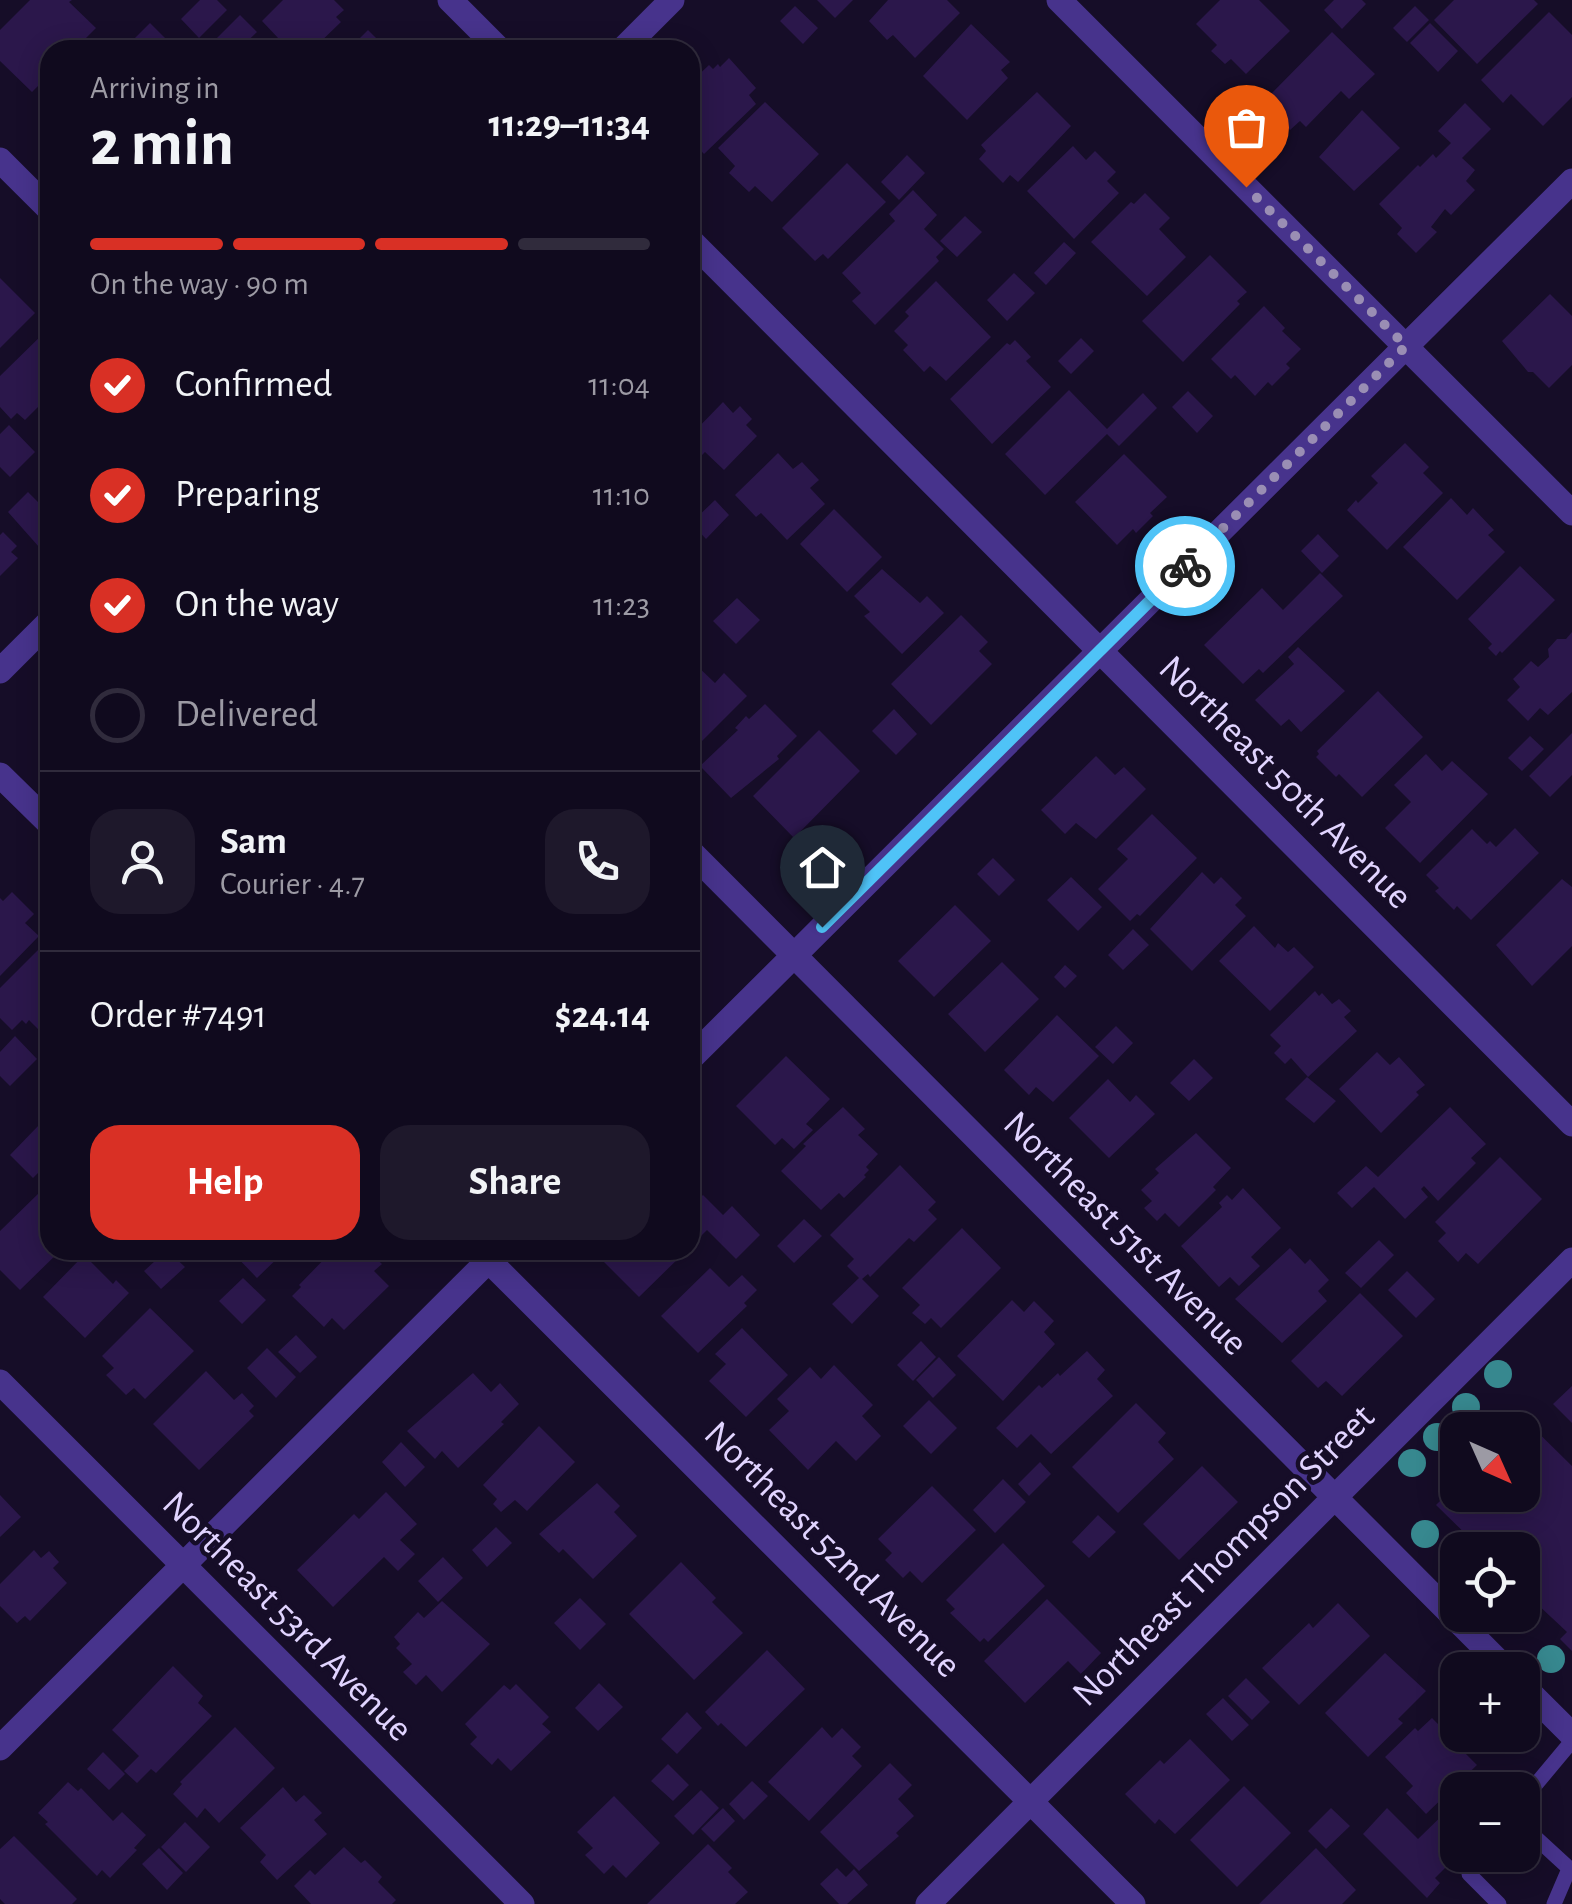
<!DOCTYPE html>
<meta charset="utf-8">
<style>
body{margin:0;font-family:"Alegreya Sans",sans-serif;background:#1e182b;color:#f1f3f6;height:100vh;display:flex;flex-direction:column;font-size:38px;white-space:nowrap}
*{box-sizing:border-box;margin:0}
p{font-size:32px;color:#9c9aa4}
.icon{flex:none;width:55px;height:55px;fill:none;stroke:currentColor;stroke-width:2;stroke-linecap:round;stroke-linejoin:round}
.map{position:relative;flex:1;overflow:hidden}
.drawer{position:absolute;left:40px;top:40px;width:660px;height:1220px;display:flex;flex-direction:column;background:#100a1e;border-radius:30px;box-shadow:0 5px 25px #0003,0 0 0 2px #302b3c}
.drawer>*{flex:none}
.needle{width:65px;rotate:135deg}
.controls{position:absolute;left:1440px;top:1412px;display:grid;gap:20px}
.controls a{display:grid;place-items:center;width:100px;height:100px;border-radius:20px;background:#100a1e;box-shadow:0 5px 25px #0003,0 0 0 2px #302b3c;font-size:50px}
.pin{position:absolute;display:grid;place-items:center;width:85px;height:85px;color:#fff;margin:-102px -42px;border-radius:50% 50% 50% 0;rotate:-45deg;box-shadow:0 0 10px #0007}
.pin .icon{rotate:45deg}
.courier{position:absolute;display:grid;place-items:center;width:100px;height:100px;margin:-50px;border:8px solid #4fc3f7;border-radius:50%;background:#fff;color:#222;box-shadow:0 2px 12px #0007}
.head em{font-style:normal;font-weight:700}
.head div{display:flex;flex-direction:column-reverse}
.head{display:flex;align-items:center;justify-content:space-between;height:170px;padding:0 50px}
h1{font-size:65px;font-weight:700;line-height:75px}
.bar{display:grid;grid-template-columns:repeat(4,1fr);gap:15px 10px;align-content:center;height:120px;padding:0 50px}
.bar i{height:12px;border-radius:8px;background:#302b3c}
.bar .on{background:#d93025}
.bar p{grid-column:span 4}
.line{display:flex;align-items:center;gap:25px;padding:0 50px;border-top:2px solid #302b3c}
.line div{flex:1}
.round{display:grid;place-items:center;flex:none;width:105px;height:105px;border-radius:30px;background:#1e182b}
ol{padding:0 50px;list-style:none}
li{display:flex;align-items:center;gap:30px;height:110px}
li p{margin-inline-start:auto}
li .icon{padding:10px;border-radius:50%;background:#d93025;color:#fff;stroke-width:4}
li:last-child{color:#9c9aa4}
li i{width:55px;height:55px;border:5px solid #302b3c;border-radius:50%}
.button{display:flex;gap:20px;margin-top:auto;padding:20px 50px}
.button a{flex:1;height:115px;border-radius:30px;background:#d93025;color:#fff;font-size:40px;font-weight:700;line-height:115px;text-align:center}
.button a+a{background:#1e182b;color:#f1f3f6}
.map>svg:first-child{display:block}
</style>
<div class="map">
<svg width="1572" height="1904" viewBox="0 0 1572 1904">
<rect width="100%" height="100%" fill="#160d28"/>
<!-- building -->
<path fill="#2b174b" d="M30,0H72L69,2L96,28L74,50H50V74L32,92L0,61V30Z
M200,0H217L227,10L199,38L181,19Z
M283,0H334L344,10L336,17L341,22L312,50H279L274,45L279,39L262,21Z
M817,0H853L835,18Z
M888,0H947L960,13L915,58L893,35L887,40L869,21Z
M1220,0H1259L1290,31L1246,74L1231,59L1225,64L1211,51L1217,45L1196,24Z
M1334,0H1362L1366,4L1342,29L1324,10Z
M1454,0H1534L1538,4L1477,64L1434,20Z
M795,6L818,28L803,44L780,21Z
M1415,6L1429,20L1407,42L1393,28Z
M1549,12L1572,35V97L1543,126L1511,94L1503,103L1481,80Z
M240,15L257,32L238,50H227L216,39Z
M150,23L177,50H128L126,47Z
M1430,23L1458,51L1438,72L1410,43Z
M971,24L1010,62L1001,70L1008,78L967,120L923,76Z
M368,30L388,50H348Z
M1332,32L1375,74L1349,99L1341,91L1306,127L1300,121L1290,130L1262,103Z
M729,58L756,88L749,95L756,104L704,154L690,139V83L709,65L713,69L718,64L720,67Z
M1037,92L1071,126L1018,182L1010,175L1003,183L979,159L986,151L981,145Z
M765,102L819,154L772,202L755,186L749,192L729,173L735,166L718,148Z
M1465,103L1491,129L1462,158L1475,170L1466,181L1475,190L1451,215L1445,209L1431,227L1437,232L1416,253L1397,234L1402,228L1379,204L1418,165L1420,167L1433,154L1436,158L1451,143L1438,131Z
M1362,110L1400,148L1354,191L1319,157Z
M1073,146L1086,160L1095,151L1116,172L1107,181L1119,193L1074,239L1027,191Z
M907,155L925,173L899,200L881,182Z
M847,163L886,202L828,259L823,254L815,261L782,228Z
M913,190L937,215L924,229L944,249L936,257L939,261L875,325L852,301L861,293L842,273L895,221L889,214Z
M1145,193L1170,218L1159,229L1186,257L1147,296L1091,242L1131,202L1134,204Z
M965,216L982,232L957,257L940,241Z
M1064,242L1076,253L1046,285L1034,273Z
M1210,255L1247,292L1237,301L1240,304L1183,362L1142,321Z
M1014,273L1035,293L1007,321L987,300Z
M0,278L35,313L0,348Z
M936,281L991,337L946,381L930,366L924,372L903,350L908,345L894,331L909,316L905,312Z
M1550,294L1572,316V365L1549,388L1533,372H1528L1502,341Z
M1264,306L1285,328L1282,331L1301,349L1286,364L1290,368L1272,386L1268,382L1255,396L1235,375L1231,379L1211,359Z
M50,327V395L25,420L17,413L11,419L0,407V376Z
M1081,338L1094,351L1071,374L1058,361Z
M1015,340L1031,357L1026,361L1051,387L992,444L950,399L1007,343L1010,345Z
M1069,390L1107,429L1143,393L1157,408L1119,446L1107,434L1045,495L1005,454Z
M1188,391L1213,416L1197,433L1172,407Z
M723,402L733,413L740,406L752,419L746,425L757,436L724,470L705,452L700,457L690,448V436Z
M9,425L35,452L10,477L0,467V434Z
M1405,443L1429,467L1423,473L1443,493L1387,550L1347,510L1356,500L1358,503L1378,483L1371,476Z
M778,453L793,469L802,462L819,480L810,488L825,504L787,540L761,513L756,517L735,495Z
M1124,454L1167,497L1150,513L1153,516L1136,533L1133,529L1117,545L1075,502Z
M28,492L43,507L50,500V553L47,556L8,512Z
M1451,498L1467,515L1473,508L1494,530L1488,535L1505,552L1457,600L1403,547Z
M715,500L729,515L706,539L691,523Z
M834,509L882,557L847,592L800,544Z
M3,532L17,546L11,552L18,558L0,576V535Z
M1318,534L1339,556L1322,573L1301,551Z
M1520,566L1555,600L1502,653L1500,651L1496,656L1488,648L1492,644L1468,619Z
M882,569L920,603L927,596L944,613L902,654L864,616L870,612L854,596Z
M1320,573L1343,596L1263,673L1259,669L1243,684L1204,645L1262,588L1283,610Z
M737,598L760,620L736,644L713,621Z
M961,615L988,642L979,651L992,664L931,725L891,684Z
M1572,632V692L1548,715L1540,708L1528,721L1507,700L1520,687L1513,679L1531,661L1538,667L1549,657L1548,649L1557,639H1566Z
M1298,647L1345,691L1301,732L1289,719L1281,726L1255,700L1294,664L1288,657Z
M693,662L715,683L724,673L747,696L690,753V665Z
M1378,691L1423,737L1362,797L1339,774L1336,777L1316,757L1319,754L1317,751Z
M765,704L797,736L777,756L779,759L731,798L700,766L738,730L735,728L746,716L749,719Z
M894,709L917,734L896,755L872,731Z
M819,730L860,771L794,838L753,796Z
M1572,733V775L1550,797L1529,776Z
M1530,736L1544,749L1522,771L1508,758Z
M1426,754L1442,771L1452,761L1488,794L1420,863L1385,828L1411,802L1394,785Z
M1096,756L1115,775L1124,767L1146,789L1096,839L1076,823L1065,834L1041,810Z
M1152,814L1197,858L1140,916L1137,914L1130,921L1098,889L1128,859L1117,849Z
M1515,828L1539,853L1471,920L1457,906L1454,910L1435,891L1439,888L1426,875L1472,829L1487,844L1490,841L1496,847Z
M993,858L1015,880L999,896L977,874Z
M1202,872L1214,884L1221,877L1242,898L1235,905L1246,916L1192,971L1150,929Z
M1071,877L1102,907L1078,931L1047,900Z
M1562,879L1572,887V946L1532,986L1496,945Z
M12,892L34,914L25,923L39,936L0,976V898L3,901Z
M955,905L991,941L934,997L898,961Z
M1254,926L1275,948L1278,943L1288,952L1294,947L1314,967L1270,1011L1219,961Z
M1133,929L1149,945L1123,970L1108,955Z
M45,943L50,948V1019L39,1030L29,1020L26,1024L22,1020L12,1030L0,1018V988Z
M1002,962L1039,999L985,1052L948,1014Z
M1065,965L1077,976L1065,988L1054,977Z
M1315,991L1319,996L1322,993L1332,1004L1339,999L1351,1011L1344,1017L1357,1031L1308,1077L1291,1058L1285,1064L1274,1053L1281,1046L1270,1035Z
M1057,1015L1099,1056L1053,1102L1036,1087L1029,1095L1004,1070Z
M1116,1026L1133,1043L1113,1064L1095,1047Z
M15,1036L37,1059L10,1086L0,1076V1052Z
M1377,1052L1390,1065L1399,1057L1425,1085L1416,1092L1419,1095L1381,1133L1339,1089Z
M786,1056L830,1099L806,1124L813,1130L794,1149L782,1138L775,1145L736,1106Z
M1194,1059L1213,1078L1189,1101L1170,1083Z
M1307,1077L1336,1101L1314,1123L1285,1099Z
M1108,1079L1130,1102L1136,1095L1155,1114L1109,1158L1069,1118Z
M843,1107L865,1129L858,1135L878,1154L866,1167L869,1170L864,1175L866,1177L844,1198L839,1193L821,1210L781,1171L806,1146L803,1144Z
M1450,1107L1486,1144L1471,1158L1476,1163L1438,1201L1424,1186L1421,1189L1428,1197L1405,1219L1374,1187L1352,1208L1337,1193L1366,1166L1378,1177Z
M39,1125L50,1136V1161L33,1178L10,1155Z
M1196,1133L1231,1168L1213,1187L1216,1190L1179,1227L1165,1213L1157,1221L1144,1208L1152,1201L1141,1190L1159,1173L1155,1169Z
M1500,1157L1542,1199L1478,1264L1466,1253L1458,1262L1438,1241L1446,1233L1435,1222Z
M900,1165L936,1202L928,1210L937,1219L914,1242L909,1238L870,1277L868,1274L862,1279L879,1296L852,1324L832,1304L859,1278L847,1266L854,1259L830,1235Z
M1243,1188L1281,1228L1251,1257L1260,1266L1239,1286L1230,1277L1219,1287L1181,1246L1222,1207L1219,1203L1227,1195L1232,1200Z
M40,1192L50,1202V1250H61L20,1290L0,1270V1231Z
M703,1195L723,1215L732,1206L760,1235L736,1259L707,1230L690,1247V1201L693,1204Z
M804,1219L822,1236L794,1263L777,1246Z
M962,1228L1001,1268L941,1328L931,1318L925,1324L912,1313L920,1305L902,1288Z
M1379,1240L1394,1255L1361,1288L1345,1273Z
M1290,1248L1305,1264L1310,1259L1329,1280L1318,1291L1327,1301L1282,1343L1235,1299Z
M167,1250L185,1267L161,1289L144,1271Z
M230,1250H286L257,1278Z
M333,1250H367L382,1264L374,1271L389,1286L344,1330L332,1318L324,1327L292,1296L301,1287L299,1285Z
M602,1250H687L639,1297L597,1255Z
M84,1255L113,1284L116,1280L129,1293L85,1338L43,1297Z
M710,1268L729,1287L742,1275L757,1290L744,1303L747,1306L698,1353L661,1316Z
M1407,1271L1435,1299L1416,1318L1388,1290Z
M243,1278L266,1300L242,1324L219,1301Z
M1360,1293L1403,1336L1342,1396L1326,1381L1318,1388L1291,1361Z
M1012,1300L1024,1312L1034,1301L1054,1321L1044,1332L1055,1344L1003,1401L957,1356Z
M150,1308L194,1351L145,1399L134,1388L126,1395L106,1375L114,1368L102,1356Z
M742,1328L788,1375L746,1417L709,1381L726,1364L715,1354Z
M296,1335L317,1357L300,1373L278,1352Z
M921,1341L936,1357L913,1381L897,1365Z
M267,1348L296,1377L276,1398L247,1368Z
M1087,1351L1105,1370L1097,1379L1113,1396L1051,1454L1031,1434L1017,1448L996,1428L1039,1385L1042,1388L1058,1373L1060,1376Z
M939,1357L956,1375L933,1398L916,1380Z
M834,1365L873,1405L862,1416L881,1436L856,1461L836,1441L808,1470L769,1430L789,1411L777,1399L810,1367L821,1379Z
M206,1371L234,1400L242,1393L254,1406L249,1411L254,1416L199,1470L153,1424Z
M473,1373L491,1392L500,1383L519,1404L501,1422L504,1424L458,1468L442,1451L435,1459L407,1431Z
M1572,1386V1423L1553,1404Z
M929,1400L957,1428L931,1454L903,1426Z
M1136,1403L1166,1433L1158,1442L1174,1459L1118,1513L1072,1467Z
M1516,1411L1572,1466V1651L1560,1639L1567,1632L1522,1590V1550H1482L1436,1505L1458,1483V1495H1522V1430H1497Z
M539,1426L575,1462L527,1511L515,1500L501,1512L493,1504L497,1499L483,1485Z
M401,1442L425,1467L405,1487L382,1462Z
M1040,1462L1051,1474L1029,1496L1018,1484Z
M1202,1466L1238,1502L1179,1560L1143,1524Z
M1003,1479L1026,1502L995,1533L973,1510Z
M597,1483L620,1506L614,1512L637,1536L593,1579L563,1549L559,1553L539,1534Z
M932,1486L976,1530L922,1583L910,1571L903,1578L885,1560L892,1553L878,1539Z
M386,1492L417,1524L400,1540L415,1554L398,1571L384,1557L333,1607L297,1570L354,1514L359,1519Z
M0,1495L21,1517L0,1537Z
M1098,1515L1116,1532L1089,1558L1072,1542Z
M496,1527L512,1543L487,1567L472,1550Z
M1003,1543L1045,1586L988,1642L984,1638L980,1642L950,1613L955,1609L946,1600Z
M34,1550L41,1558L49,1551L59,1562L53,1568L67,1583L30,1621L25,1616L17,1623L0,1606V1584Z
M443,1557L463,1578L438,1602L418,1581Z
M681,1562L716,1598L712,1602L743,1633L694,1680L629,1614Z
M580,1598L606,1624L580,1650L554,1623Z
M1047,1599L1101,1653L1081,1674L1068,1661L1025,1703L984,1661Z
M442,1601L490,1644L442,1692L426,1675L416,1685L403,1672L412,1664L396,1648L400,1644L394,1637L418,1612L424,1618Z
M1338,1603L1370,1636L1299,1705L1262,1668L1309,1623L1313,1628Z
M767,1650L805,1689L746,1747L721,1723L718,1726L705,1712Z
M1385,1653L1426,1691L1398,1719L1403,1723L1368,1757L1325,1713Z
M173,1666L203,1696L198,1703L212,1716L156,1773L151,1769L137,1783L124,1771L139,1756L112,1730Z
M1246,1678L1270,1702L1252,1720L1228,1696Z
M599,1683L623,1707L598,1731L575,1708Z
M516,1684L549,1717L542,1724L551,1732L511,1771L498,1758L492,1765L470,1744L477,1737L465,1724L504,1685L510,1690Z
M1223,1698L1249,1725L1232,1741L1206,1714Z
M687,1712L702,1728L677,1754L661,1739Z
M1432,1718L1445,1731L1450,1727L1469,1746L1464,1752L1477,1765L1426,1814L1406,1793L1413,1786L1385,1757L1415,1728L1418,1731Z
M235,1727L275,1768L219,1823L205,1808L197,1818L173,1794L182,1784L180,1782Z
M822,1727L832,1738L842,1728L861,1747L852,1756L862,1766L809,1821L768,1782Z
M1190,1739L1230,1780L1175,1834L1159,1819L1155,1824L1125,1794L1160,1760L1164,1764Z
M103,1752L125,1774L109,1790L87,1769Z
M890,1763L912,1785L898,1799L914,1816L896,1833L899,1836L859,1871L820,1832Z
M668,1764L689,1785L673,1801L651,1781Z
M752,1781L768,1796L744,1820L729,1804Z
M68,1782L78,1791L81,1788L113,1821L122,1812L146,1835L134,1848L137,1850L110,1878L102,1870L97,1876L45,1824L48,1822L38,1813Z
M1244,1786L1291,1833L1237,1887L1190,1840Z
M283,1787L296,1802L304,1795L322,1813L314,1820L327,1834L277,1880L260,1862L266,1855L240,1828Z
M701,1790L719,1808L693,1835L674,1816Z
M614,1796L660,1843L626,1878L613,1865L604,1874L585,1855L593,1848L577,1832Z
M1458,1800V1855L1467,1858L1453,1871L1447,1866L1435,1878L1440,1883L1427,1898L1363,1834L1387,1808L1418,1839Z
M723,1808L735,1821L714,1842L701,1829Z
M1331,1808L1350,1826L1326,1849L1308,1831Z
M185,1822L210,1847L186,1872L161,1847Z
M14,1836L77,1899L72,1904H5L0,1899V1849Z
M708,1844L732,1868L728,1872L748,1892L735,1904H647Z
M344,1847L361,1863L365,1860L382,1877L378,1882L396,1900L392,1904H311L294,1886L310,1870L315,1875Z
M159,1848L183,1873L167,1890L142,1864Z
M1316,1848L1356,1890L1342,1904H1259Z
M837,1868L846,1877L854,1869L868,1885L847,1904H839L820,1884Z"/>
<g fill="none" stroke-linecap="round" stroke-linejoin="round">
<!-- lane -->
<path stroke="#47338c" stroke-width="15" d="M1522,1801L1572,1741
M1522,1825L1572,1871
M1469,1874L1499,1904
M1554,1904L1569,1869"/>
<!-- street -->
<path stroke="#47338c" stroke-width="25" d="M450,0L500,50
M1059,0L1572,513
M622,50L672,0
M0,160L50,210
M690,240L1572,1124
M0,671L50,621
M0,775L50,824
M690,851L1507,1670
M690,1059L1572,181
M478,1250L1133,1904
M0,1382L522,1904
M1522,1685L1572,1735
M0,1748L499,1250
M928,1904L1572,1260"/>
</g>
<!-- trees -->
<g fill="#37888f">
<circle cx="1498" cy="1374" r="14"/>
<circle cx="1466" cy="1407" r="14"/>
<circle cx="1437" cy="1437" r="14"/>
<circle cx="1412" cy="1463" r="14"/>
<circle cx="1425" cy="1534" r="14"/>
<circle cx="1551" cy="1659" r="14"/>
</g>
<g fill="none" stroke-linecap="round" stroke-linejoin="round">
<!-- done -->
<path stroke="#9a8eb4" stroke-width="10" stroke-dasharray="0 18" d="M1185,566L1406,346L1246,187"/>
<!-- route -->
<path stroke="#4fc3f7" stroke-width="12" d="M822,927L1185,566"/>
</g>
<g text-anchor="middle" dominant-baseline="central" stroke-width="9" stroke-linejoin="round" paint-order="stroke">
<!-- street labels -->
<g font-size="38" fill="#e1d4ff" stroke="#160d28">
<text transform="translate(1285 783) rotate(45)">Northeast 50th Avenue</text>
<text transform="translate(1125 1234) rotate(45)">Northeast 51st Avenue</text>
<text transform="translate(832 1550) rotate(45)">Northeast 52nd Avenue</text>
<text transform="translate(1224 1556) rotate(-45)">Northeast Thompson Street</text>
<text transform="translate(287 1617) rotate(45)">Northeast 53rd Avenue</text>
</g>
</g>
</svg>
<div class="controls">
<a><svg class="needle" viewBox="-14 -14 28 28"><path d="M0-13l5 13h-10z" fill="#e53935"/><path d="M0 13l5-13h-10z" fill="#9c9aa4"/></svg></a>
<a><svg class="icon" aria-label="locate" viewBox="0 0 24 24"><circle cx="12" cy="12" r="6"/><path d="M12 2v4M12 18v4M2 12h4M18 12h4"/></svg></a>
<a>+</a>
<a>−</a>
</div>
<div class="pin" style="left:1246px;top:187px;background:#ea580c"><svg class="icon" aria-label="bag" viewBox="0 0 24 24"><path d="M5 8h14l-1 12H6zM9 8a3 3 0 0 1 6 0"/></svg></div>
<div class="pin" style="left:822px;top:927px;background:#1f2937"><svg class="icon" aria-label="home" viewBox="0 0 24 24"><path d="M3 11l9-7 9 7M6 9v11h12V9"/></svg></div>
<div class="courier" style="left:1185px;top:566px"><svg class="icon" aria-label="bike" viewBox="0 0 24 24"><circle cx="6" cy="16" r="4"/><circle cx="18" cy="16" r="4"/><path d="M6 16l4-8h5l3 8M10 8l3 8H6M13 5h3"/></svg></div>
<section class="drawer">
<div class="head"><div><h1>2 min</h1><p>Arriving in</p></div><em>11:29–11:34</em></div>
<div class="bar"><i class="on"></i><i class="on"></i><i class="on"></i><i></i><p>On the way · 90 m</p></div>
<ol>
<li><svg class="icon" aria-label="check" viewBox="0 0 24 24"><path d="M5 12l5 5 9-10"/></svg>Confirmed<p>11:04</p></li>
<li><svg class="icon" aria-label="check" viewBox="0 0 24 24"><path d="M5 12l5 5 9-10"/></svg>Preparing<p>11:10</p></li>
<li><svg class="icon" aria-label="check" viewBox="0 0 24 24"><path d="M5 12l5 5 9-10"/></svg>On the way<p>11:23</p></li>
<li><i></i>Delivered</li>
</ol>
<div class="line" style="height:180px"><a class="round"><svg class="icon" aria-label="person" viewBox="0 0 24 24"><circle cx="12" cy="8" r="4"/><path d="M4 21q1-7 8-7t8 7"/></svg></a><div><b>Sam</b><p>Courier · 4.7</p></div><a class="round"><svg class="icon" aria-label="phone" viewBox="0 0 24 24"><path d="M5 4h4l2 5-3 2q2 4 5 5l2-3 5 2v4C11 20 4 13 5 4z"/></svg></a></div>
<div class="line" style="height:130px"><div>Order #7491</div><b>$24.14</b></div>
<div class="button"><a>Help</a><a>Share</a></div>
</section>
</div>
